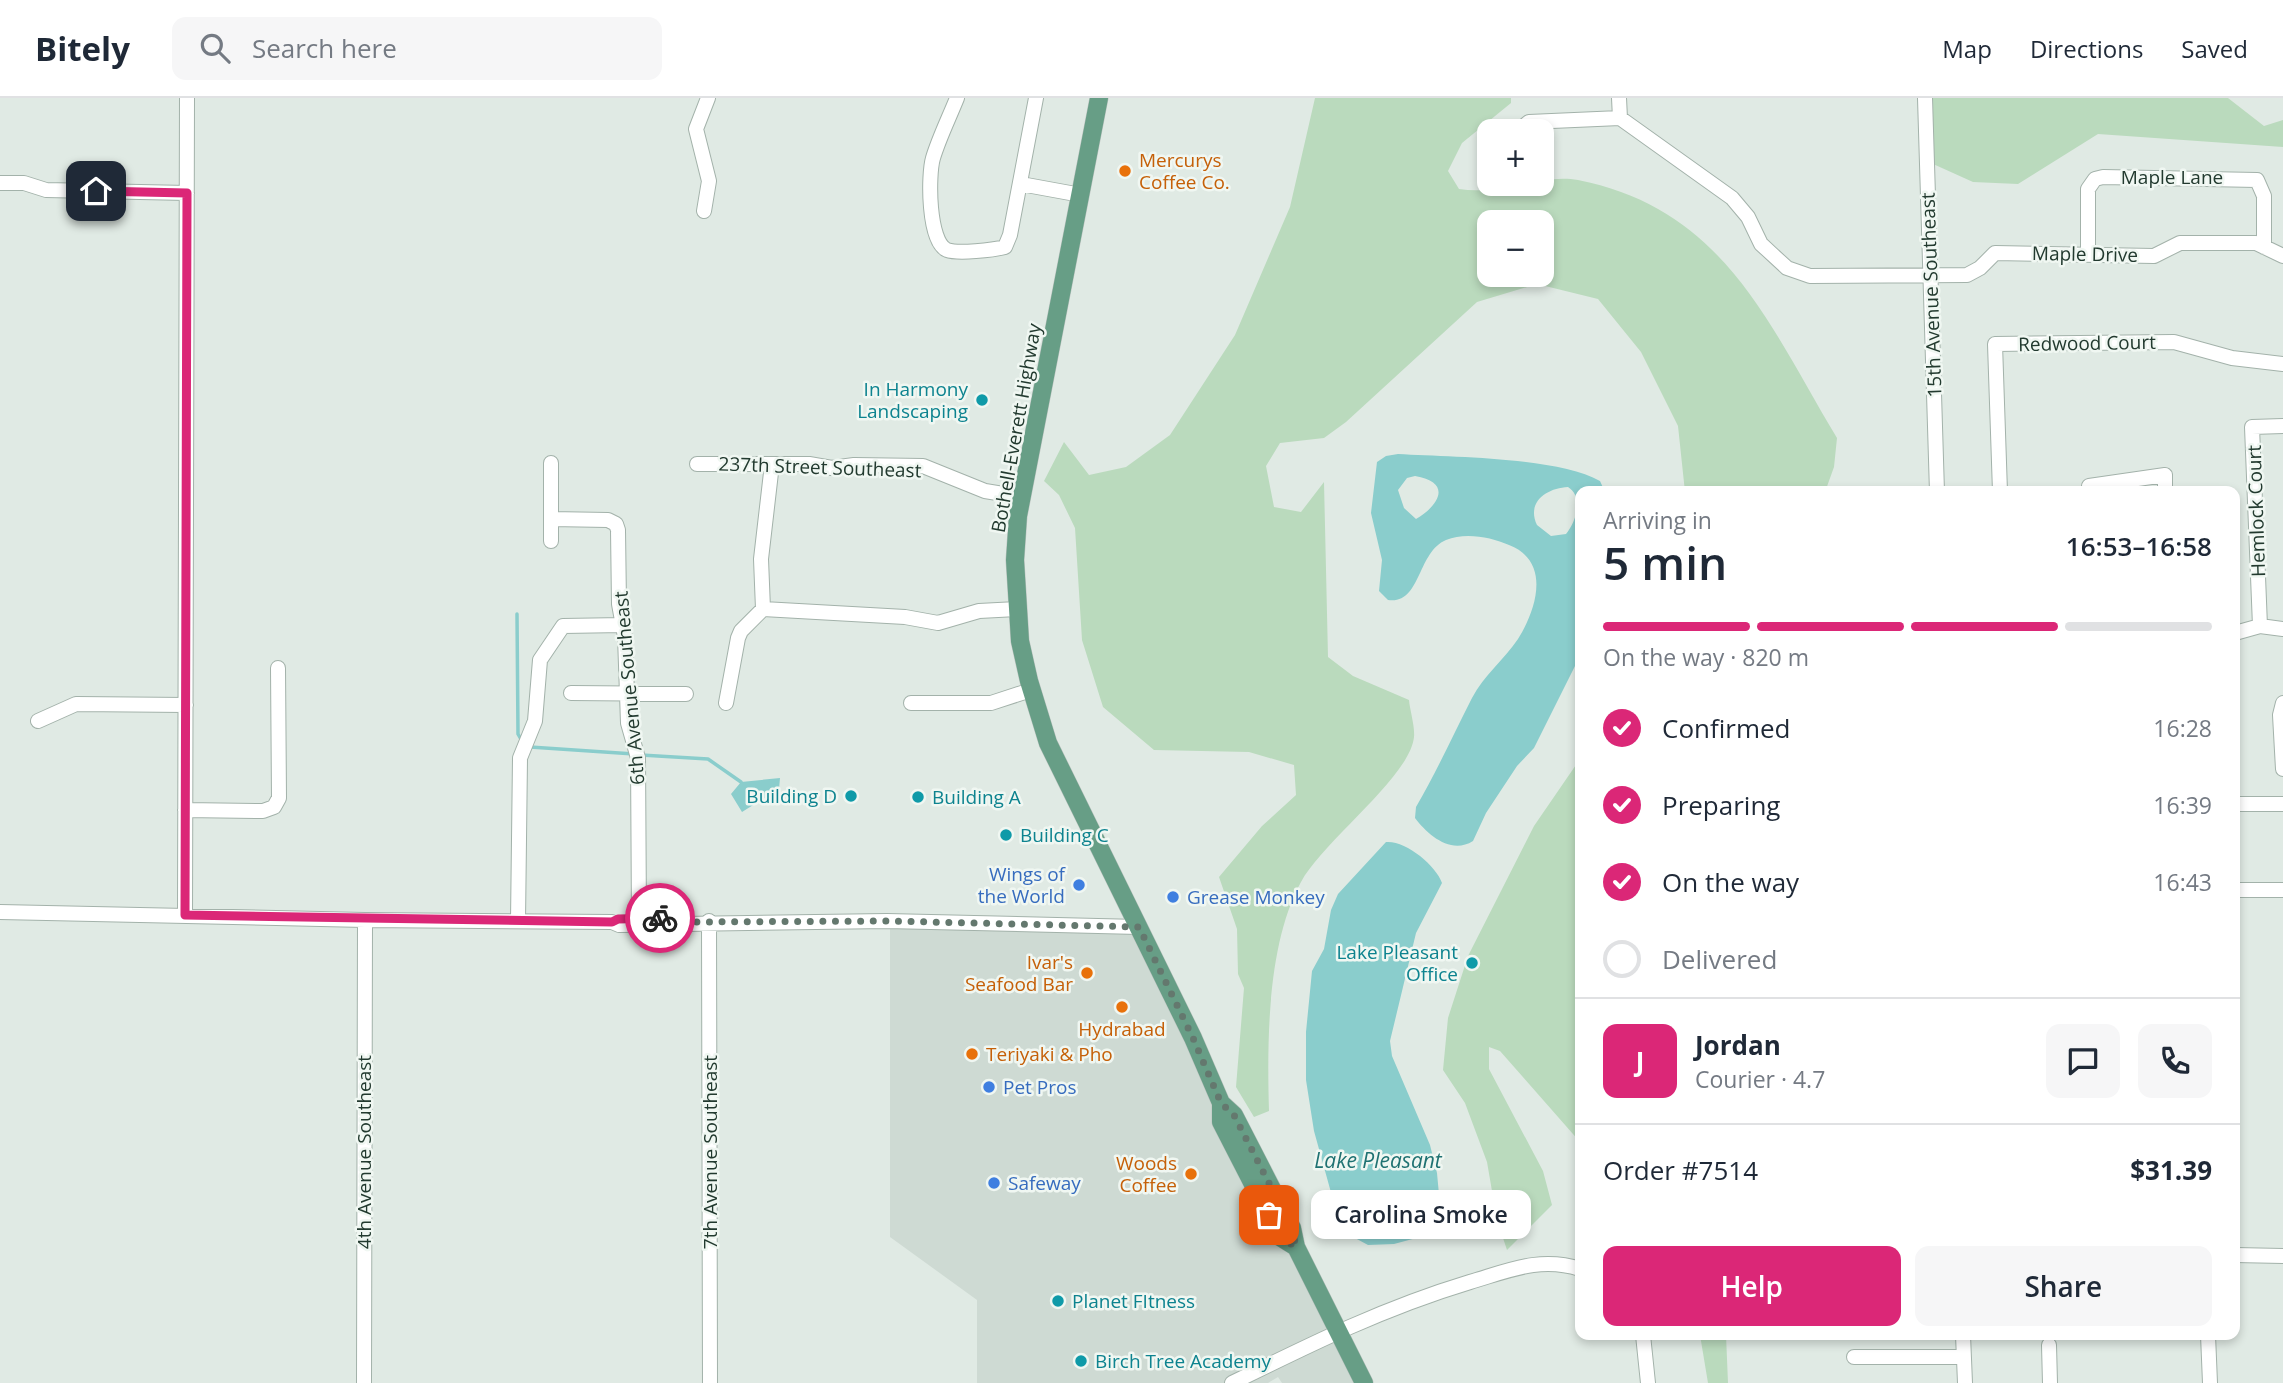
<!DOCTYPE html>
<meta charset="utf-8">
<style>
body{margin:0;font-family:"Open Sans",sans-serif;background:#f6f6f7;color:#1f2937;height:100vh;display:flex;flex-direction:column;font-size:26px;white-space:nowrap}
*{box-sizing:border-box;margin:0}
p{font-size:23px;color:#747a83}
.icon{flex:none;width:38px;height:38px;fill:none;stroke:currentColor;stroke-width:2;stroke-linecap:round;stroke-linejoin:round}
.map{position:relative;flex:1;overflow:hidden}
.panel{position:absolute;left:1575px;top:388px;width:665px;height:854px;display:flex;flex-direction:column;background:#fff;border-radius:14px;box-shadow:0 4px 10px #0003}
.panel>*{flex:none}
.fabs{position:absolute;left:1477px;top:21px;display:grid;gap:14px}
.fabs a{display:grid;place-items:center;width:77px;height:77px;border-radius:14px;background:#fff;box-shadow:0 4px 10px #0003;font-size:35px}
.pin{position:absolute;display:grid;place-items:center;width:60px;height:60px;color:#fff;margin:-30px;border-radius:14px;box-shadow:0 4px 10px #0006}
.courier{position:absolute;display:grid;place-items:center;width:70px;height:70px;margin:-35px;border:5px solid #db2777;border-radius:50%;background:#fff;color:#222;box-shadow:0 2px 9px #0007}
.bubble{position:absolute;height:49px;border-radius:14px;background:#fff;box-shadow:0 4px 10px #0003;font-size:23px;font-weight:600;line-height:49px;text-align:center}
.overview em{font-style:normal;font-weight:600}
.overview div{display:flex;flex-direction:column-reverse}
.overview{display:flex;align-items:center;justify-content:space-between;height:119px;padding:0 28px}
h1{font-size:46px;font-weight:600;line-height:52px}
.bar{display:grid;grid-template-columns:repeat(4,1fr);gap:10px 7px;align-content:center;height:84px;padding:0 28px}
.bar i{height:9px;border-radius:5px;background:#e0e1e3}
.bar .selected{background:#db2777}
.bar p{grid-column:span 4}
.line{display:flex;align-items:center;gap:18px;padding:0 28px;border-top:2px solid #e0e1e3}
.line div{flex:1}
.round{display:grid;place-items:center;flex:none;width:74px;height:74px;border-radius:14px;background:#f6f6f7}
ol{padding:0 28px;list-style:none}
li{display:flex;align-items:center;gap:21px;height:77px}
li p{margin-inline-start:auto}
li .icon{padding:7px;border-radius:50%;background:#db2777;color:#fff;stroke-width:4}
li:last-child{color:#747a83}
li i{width:38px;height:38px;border:4px solid #e0e1e3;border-radius:50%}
.button{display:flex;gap:14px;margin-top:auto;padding:14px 28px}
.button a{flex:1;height:80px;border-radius:14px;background:#db2777;color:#fff;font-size:28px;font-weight:600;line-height:80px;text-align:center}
.button a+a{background:#f6f6f7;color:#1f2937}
header{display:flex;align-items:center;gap:42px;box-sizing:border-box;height:98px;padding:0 35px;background:#fff;border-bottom:2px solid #e0e1e3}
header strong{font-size:33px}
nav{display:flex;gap:38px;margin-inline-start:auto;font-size:24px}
.search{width:490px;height:63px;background:#f6f6f7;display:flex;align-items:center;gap:18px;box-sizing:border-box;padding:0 24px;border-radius:14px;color:#747a83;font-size:26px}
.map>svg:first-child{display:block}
</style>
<header>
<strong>Bitely</strong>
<div class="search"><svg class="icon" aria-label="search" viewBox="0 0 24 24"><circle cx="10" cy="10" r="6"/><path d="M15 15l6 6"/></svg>Search here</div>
<nav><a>Map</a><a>Directions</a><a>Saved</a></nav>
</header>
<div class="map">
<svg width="2283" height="1285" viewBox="0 0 2283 1285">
<rect width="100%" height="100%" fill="#e0eae4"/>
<!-- built -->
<path fill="#cedad3" d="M890,829H1139L1362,1279L1353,1285H1282L1278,1279L1268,1285H977V1202L890,1139Z"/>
<!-- green -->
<path fill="#badabd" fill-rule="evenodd" d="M1315,0H1511V5L1462,45L1448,73L1459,91C1501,98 1542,75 1578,82C1724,111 1768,225 1837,340L1834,369L1825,394H1685L1678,328L1641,254L1598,201L1537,186L1477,204L1346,324L1324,340L1280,345L1266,368L1274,409L1301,414L1324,384L1328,559L1353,578L1409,602C1410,613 1415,628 1414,639C1410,679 1323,743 1301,784C1267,846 1267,944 1269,1013L1254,1019L1236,989L1244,890L1238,876L1237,831L1219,779L1262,728L1296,697L1294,667L1249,654L1154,652L1103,609L1082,542L1075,430L1059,397L1044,383L1064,344L1089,377L1126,369L1170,337L1235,237L1290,109ZM1542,124V177H1489V124Z
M1919,0H2228L2264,28L2283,22V49L2098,36L2018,86L1973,84L1922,61Z
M1580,661V1044L1500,953L1489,949V971L1543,1073L1552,1107L1507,1152L1497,1122L1487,1064L1465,1005L1443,972L1448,920L1468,858L1534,728Z
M1700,1237H1726L1728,1285H1708Z"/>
<!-- water -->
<path fill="#8acdcc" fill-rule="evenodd" d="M1398,356C1450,359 1557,359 1600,383L1605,394H1580V558L1534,650L1517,668L1486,715L1473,743C1451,757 1428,737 1415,720L1416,709C1437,673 1453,637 1472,600C1484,577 1504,562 1518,541C1537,511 1551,463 1509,447C1491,439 1465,434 1446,442C1417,454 1421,507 1388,502L1379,493L1382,462L1371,415L1377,364L1386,358ZM1415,378C1452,384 1440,407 1416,421L1404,410L1398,392L1407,380ZM1568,389C1584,399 1576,424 1566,436L1551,438L1537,427C1526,404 1547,390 1568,389Z
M780,680L779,691L742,714L731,696L741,684Z
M1386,744C1405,742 1436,767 1442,785L1416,835L1390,943L1392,958L1430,1047L1437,1075L1441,1118L1437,1128L1420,1139L1394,1146L1368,1147L1355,1140L1335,1109L1314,1033L1306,982V934L1312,873L1324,851L1331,812L1338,796Z"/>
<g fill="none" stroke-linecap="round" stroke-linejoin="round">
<!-- stream -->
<path stroke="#8acdcc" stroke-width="3.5" d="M517,516L518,636L522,643
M530,649L634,656
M641,657L708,661L741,684"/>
<defs>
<path id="minor" d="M957,0C949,20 939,40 933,60C928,77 928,144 947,152C958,156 993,152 1005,149L1010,137L1036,0
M1619,0L1620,20
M1925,0L1937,394
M1620,20L1732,100L1748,119L1761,146L1787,170L1810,178L1967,177L1980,170L1995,155L2154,158L2180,145H2256L2283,158
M1518,33L1529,24L1620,20
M0,85H24L46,92L187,95
M1021,86L1081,97
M704,113L709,83L696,31L708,0
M2088,156V91L2095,81L2103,79L2257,82L2264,98V149
M551,365V443
M697,366H809L832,370L854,367L923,368L985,393L1022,399
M2000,394L1995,246L2174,244L2232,260L2283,266
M2089,394V388L2165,377V394
M551,421L608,422L616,426L618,432L619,506L625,539L628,625L638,660L639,821
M763,511L905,519L938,525L979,513L1017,511
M2260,528L2252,329L2283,328
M2235,535L2260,528L2283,531
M571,595L686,596
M726,605L738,540L741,533L763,511L761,461L772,366
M911,605H991L1031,592
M2283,605L2280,617L2283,671
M38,623L76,606L186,607
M2235,706H2283
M185,712L263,713L274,709L279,700L278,570
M2235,792H2283
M0,814L365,822L612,824L619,827L887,823L1139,829
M185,817L187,0
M518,823L520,660L535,623L540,562L563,528L623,527
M709,823L710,1285
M2235,1157L2283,1158
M1643,1237L1648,1285
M1963,1237L1965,1285
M2208,1237L2210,1285
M2049,1247L2050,1285
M1854,1259H1964
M364,1285L365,822
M1232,1285C1313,1245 1384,1210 1470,1184C1508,1173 1540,1158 1580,1171"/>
<path id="major" d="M1099,0L1018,418L1015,462L1020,543L1029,583L1048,645L1193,940L1221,1005V1024L1280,1139L1296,1149
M1221,1005L1234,1017L1292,1130L1296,1149L1364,1285"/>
</defs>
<!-- minor casing -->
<use href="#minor" stroke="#a3b2aa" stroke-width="16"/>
<!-- major casing -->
<use href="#major" stroke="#bdc4c1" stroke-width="19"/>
<!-- minor -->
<use href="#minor" stroke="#fff" stroke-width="14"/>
<!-- major -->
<use href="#major" stroke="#679e86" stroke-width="18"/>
</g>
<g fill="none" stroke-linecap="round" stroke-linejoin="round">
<!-- done -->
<path stroke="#64786e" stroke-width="7" stroke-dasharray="0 12.6" d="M660,820H679L687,824L887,823L1139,829L1193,940L1221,1005L1234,1017L1292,1130L1296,1149L1280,1139L1269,1117"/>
<!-- route -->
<path stroke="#db2777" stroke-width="9" d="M96,93L187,95L185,817L612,824L618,821L660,820"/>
</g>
<!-- markers -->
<g fill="#e8710a" stroke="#f0f7f2" stroke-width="2.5">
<circle cx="1125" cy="73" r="7"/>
<circle cx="1087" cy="875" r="7"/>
<circle cx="1122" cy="909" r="7"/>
<circle cx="972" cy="956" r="7"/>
<circle cx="1191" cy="1076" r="7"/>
</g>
<g fill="#0f9aa8" stroke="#f0f7f2" stroke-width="2.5">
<circle cx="982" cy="302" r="7"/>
<circle cx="851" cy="698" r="7"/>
<circle cx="918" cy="699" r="7"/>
<circle cx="1006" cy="737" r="7"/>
<circle cx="1472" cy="865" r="7"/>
<circle cx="1058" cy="1203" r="7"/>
<circle cx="1081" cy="1263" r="7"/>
</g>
<g fill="#3f7fe0" stroke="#f0f7f2" stroke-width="2.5">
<circle cx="1079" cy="787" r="7"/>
<circle cx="1173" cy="799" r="7"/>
<circle cx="989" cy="989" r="7"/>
<circle cx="994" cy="1085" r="7"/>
</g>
<g text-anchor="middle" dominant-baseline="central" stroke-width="5" stroke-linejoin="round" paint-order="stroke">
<!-- food labels -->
<g font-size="19" fill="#c56008" stroke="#f0f7f2" text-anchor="start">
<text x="1139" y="62">Mercurys<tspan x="1139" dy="22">Coffee Co.</tspan></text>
<text x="1073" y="864" text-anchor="end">Ivar's<tspan x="1073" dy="22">Seafood Bar</tspan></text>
<text x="1122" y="931" text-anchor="middle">Hydrabad</text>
<text x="986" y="956">Teriyaki &amp; Pho</text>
<text x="1177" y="1065" text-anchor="end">Woods<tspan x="1177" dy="22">Coffee</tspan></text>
</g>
<!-- street labels -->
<g font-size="19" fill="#223a2f" stroke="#f0f7f2">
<text x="2172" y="79">Maple Lane</text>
<text transform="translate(2085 156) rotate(1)">Maple Drive</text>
<text transform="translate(1931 197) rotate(-92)">15th Avenue Southeast</text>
<text transform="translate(2087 245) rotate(-1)">Redwood Court</text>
<text transform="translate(1016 330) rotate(-80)">Bothell-Everett Highway</text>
<text transform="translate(820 369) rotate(2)">237th Street Southeast</text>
<text transform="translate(2256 413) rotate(-92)">Hemlock Court</text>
<text transform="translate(629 590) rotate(-95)">6th Avenue Southeast</text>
<text transform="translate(364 1054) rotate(-90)">4th Avenue Southeast</text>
<text transform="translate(710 1054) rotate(-90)">7th Avenue Southeast</text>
</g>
<!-- culture labels -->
<g font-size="19" fill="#0d838f" stroke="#f0f7f2" text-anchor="start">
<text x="968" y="291" text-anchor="end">In Harmony<tspan x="968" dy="22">Landscaping</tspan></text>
<text x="837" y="698" text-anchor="end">Building D</text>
<text x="932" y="699">Building A</text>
<text x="1020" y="737">Building C</text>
<text x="1458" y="854" text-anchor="end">Lake Pleasant<tspan x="1458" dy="22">Office</tspan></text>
<text x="1072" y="1203">Planet FItness</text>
<text x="1095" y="1263">Birch Tree Academy</text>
</g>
<!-- shop labels -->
<g font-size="19" fill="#366cbe" stroke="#f0f7f2" text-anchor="start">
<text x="1065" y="776" text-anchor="end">Wings of<tspan x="1065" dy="22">the World</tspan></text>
<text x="1187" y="799">Grease Monkey</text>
<text x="1003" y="989">Pet Pros</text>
<text x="1008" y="1085">Safeway</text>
</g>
<!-- water labels -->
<g font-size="21" font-style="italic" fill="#1f7272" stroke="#f0f7f2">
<text x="1378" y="1062">Lake Pleasant</text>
</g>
</g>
</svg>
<div class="fabs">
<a>+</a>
<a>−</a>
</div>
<div class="pin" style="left:1269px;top:1117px;background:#ea580c"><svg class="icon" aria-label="bag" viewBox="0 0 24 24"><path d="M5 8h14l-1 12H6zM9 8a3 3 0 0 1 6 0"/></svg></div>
<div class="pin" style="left:96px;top:93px;background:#1f2937"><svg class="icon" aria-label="home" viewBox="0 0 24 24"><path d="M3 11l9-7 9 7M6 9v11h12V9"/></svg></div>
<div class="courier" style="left:660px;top:820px"><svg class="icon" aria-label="bike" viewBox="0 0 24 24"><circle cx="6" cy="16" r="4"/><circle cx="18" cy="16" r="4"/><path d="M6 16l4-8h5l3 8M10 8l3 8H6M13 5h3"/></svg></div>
<div class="bubble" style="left:1311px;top:1092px;width:220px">Carolina Smoke</div>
<section class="panel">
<div class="overview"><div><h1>5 min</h1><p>Arriving in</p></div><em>16:53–16:58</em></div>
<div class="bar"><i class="selected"></i><i class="selected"></i><i class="selected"></i><i></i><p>On the way · 820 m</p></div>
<ol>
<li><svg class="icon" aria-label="check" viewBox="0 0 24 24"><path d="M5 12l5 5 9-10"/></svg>Confirmed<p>16:28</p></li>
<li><svg class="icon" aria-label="check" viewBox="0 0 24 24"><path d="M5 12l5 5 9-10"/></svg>Preparing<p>16:39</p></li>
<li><svg class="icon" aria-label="check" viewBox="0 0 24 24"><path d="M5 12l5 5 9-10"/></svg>On the way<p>16:43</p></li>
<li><i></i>Delivered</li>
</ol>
<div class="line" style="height:126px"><b class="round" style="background:#db2777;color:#fff">J</b><div><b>Jordan</b><p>Courier · 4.7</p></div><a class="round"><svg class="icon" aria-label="chat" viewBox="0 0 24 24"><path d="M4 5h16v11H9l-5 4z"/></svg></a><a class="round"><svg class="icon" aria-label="phone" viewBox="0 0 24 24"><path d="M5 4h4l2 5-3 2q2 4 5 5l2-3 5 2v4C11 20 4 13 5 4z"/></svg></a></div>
<div class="line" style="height:91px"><div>Order #7514</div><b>$31.39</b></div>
<div class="button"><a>Help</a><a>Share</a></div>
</section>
</div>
